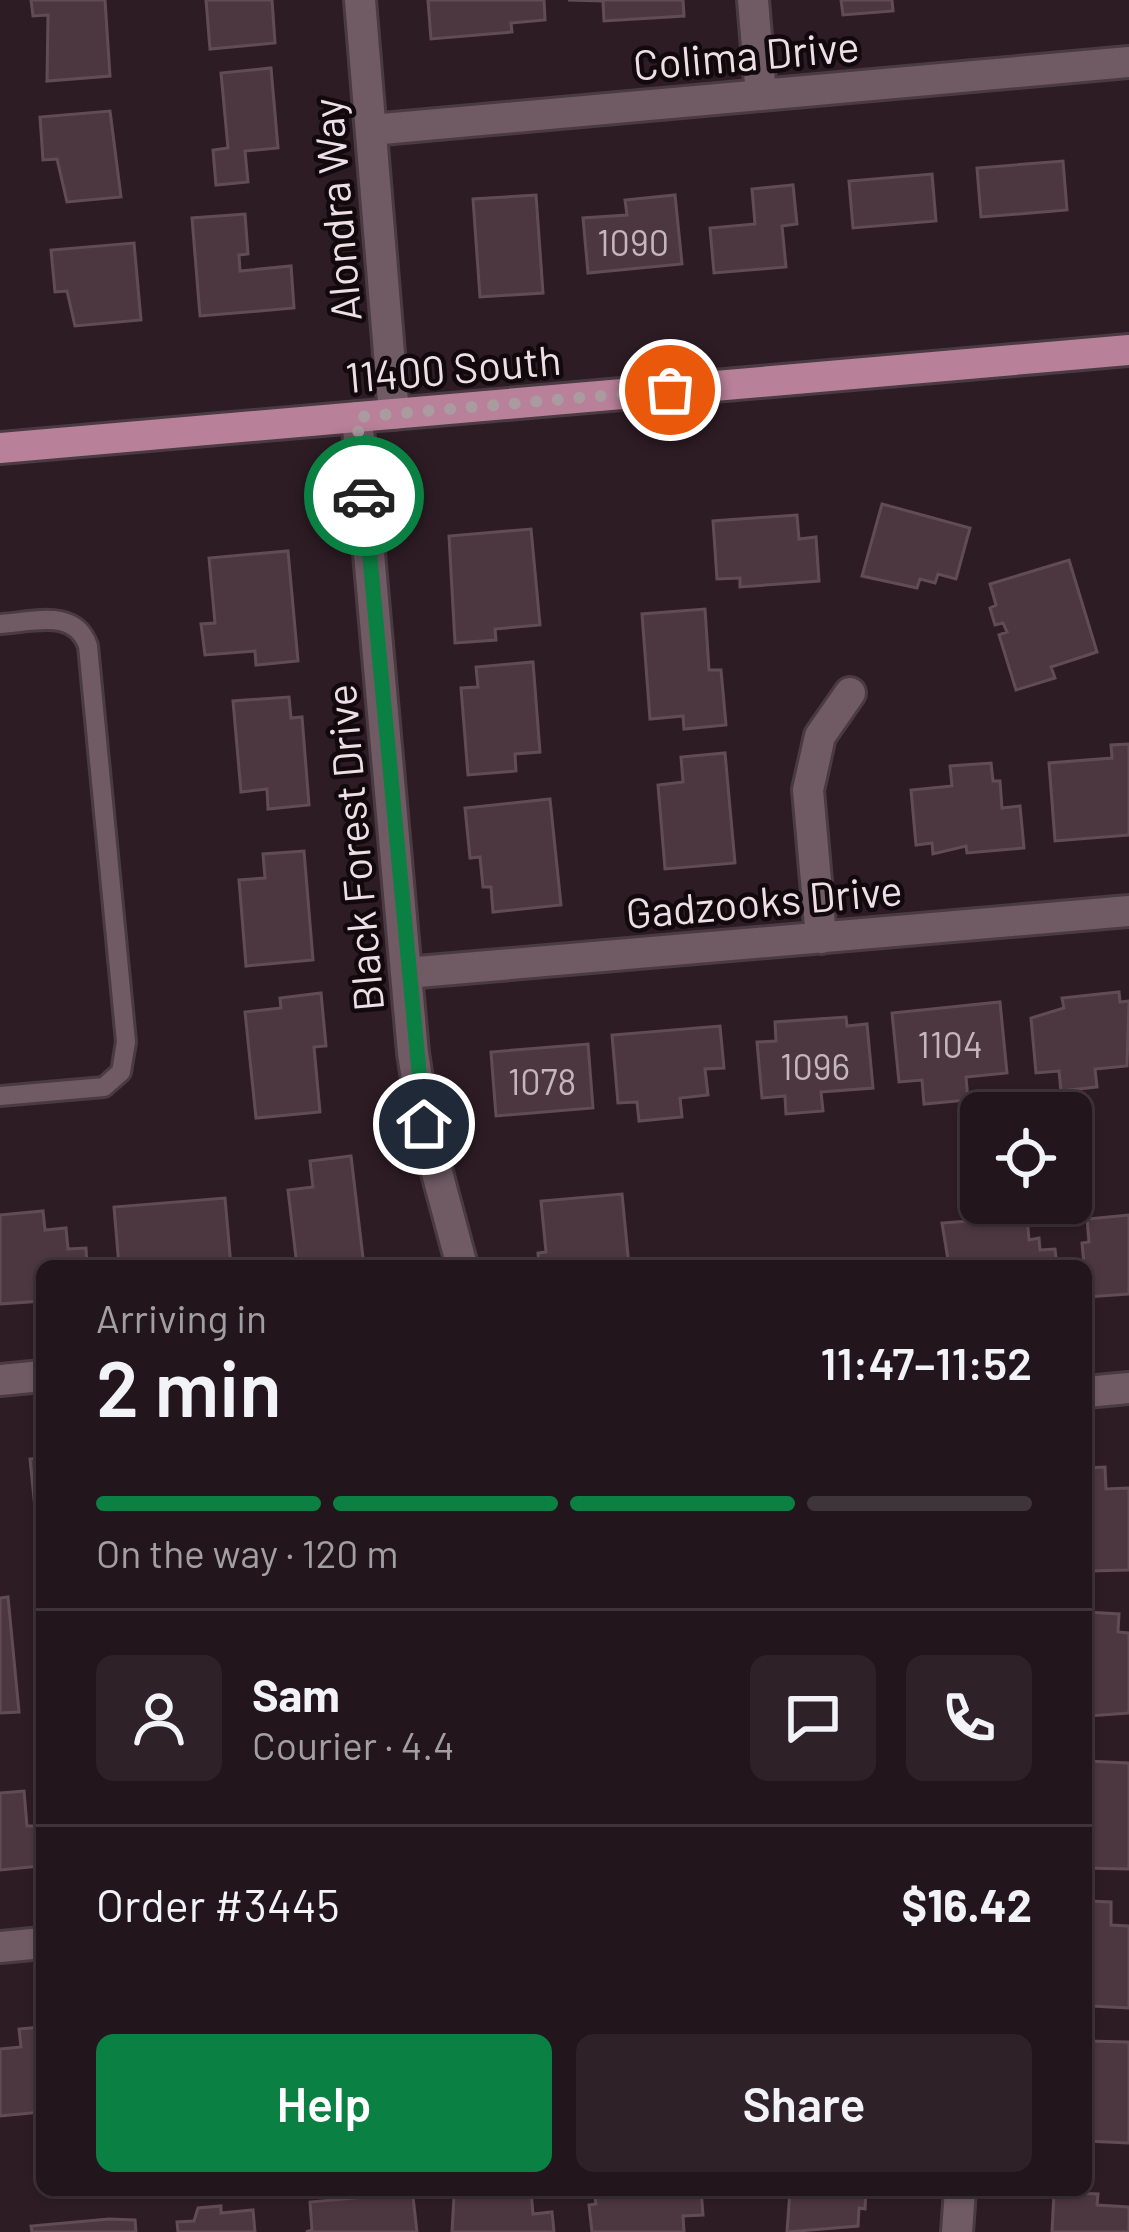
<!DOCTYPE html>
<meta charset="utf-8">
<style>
body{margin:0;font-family:Barlow,sans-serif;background:#2e2228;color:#f1f3f6;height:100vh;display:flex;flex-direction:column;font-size:45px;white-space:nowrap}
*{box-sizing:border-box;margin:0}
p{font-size:39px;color:#a29fa3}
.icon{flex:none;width:66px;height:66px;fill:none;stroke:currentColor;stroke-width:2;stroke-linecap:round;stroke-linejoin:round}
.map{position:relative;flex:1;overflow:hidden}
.details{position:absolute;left:36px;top:1260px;width:1056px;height:936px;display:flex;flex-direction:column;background:#22151b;border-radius:18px;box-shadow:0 3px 9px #0004,0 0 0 3px #3f343a}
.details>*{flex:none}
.fabs{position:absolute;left:960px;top:1092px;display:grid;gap:24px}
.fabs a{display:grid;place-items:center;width:132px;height:132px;border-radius:18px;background:#22151b;box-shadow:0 3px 9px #0004,0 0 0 3px #3f343a;font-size:60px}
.pin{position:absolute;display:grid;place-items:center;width:102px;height:102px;color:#fff;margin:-51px;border:6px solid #fff;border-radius:50%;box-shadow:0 3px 12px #0007}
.courier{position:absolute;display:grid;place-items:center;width:120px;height:120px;margin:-60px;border:9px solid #0b8043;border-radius:50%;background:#fff;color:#222;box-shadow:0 3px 15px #0007}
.overview em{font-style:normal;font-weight:600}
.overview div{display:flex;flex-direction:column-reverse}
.overview{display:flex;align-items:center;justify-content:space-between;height:204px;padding:0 60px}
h1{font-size:78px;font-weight:600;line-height:90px}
.bar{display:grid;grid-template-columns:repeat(4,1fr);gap:18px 12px;align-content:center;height:144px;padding:0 60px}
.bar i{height:15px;border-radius:9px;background:#3f343a}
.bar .active{background:#0b8043}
.bar p{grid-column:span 4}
.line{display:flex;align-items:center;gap:30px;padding:0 60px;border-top:3px solid #3f343a}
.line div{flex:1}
.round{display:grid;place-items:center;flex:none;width:126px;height:126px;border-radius:18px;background:#2e2228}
.button{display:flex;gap:24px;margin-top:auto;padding:24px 60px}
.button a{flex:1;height:138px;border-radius:18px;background:#0b8043;color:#fff;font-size:48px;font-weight:600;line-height:138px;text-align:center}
.button a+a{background:#2e2228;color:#f1f3f6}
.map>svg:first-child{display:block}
</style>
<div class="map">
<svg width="1129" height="2232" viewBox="0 0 1129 2232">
<rect width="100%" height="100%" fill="#2e1c24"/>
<!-- building -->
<path fill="#4c3740" stroke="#614c55" stroke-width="3" d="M31,0H105L110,76L47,81L48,15L33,16Z
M206,0H272L275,43L210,49Z
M428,0H544L545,20L511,23L512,32L431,39Z
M568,0H683L684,16L604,21L603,1Z
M841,0H892L893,11L843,15Z
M271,68L278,148L245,151L248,182L216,185L213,150L228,148L221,73Z
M110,111L121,197L67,202L57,159L43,160L40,117Z
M1063,161L1067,210L981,217L977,168Z
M932,174L936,221L853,228L849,181Z
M793,185L797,224L782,226L786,267L714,273L710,228L755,224L752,189Z
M536,195L543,293L480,297L473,199Z
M675,195L682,264L588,273L583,218L627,215L625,200Z
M245,214L248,254L239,255L240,271L291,266L294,308L200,316L192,218Z
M134,243L141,320L75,326L67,291L55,292L51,250Z
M882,504L970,528L956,579L938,574L935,583L920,579L917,588L862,576Z
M797,515L799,539L816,537L819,581L740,587V578L717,579L713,521Z
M531,529L540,625L495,629L496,640L455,643L449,536Z
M288,551L298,661L256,665L255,651L205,655L201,624L215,623L209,558Z
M1069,560L1097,652L1051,667L1055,678L1016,690L999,635L1007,632L1003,623L995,625L990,608L996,605L990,584Z
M705,609L709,670H721L726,725L684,729L683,716L650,719L642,614Z
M533,662L540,752L515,754L516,771L468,775L461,688L478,687L476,667Z
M289,697L291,718L302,717L309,805L268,809L267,789L241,792L233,701Z
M1129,744V835L1055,841L1049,763L1112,758L1111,745Z
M725,753L735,863L665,869L658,785L683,782L681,757Z
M991,763L993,781H1000L1002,808L1020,806L1024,848L967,853L966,846L933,854L932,843L916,845L911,790L952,786L950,766Z
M550,799L561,905L493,912L491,887H483L480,857L470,858L465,808Z
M304,851L313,960L246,966L239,880L265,878L263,854Z
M1119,992L1120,1002L1129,1001L1127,1066L1095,1069L1097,1087L1061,1091L1059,1071L1036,1073L1031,1018L1064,1008L1062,998Z
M321,993L326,1046L314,1047L320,1112L256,1118L245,1012L281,1008L280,998Z
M1000,1002L1007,1073L966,1077L968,1100L924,1104L922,1080L899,1082L892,1013Z
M846,1017L847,1026L867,1024L873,1088L821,1092L823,1111L786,1114L785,1096L762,1098L757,1042L776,1041L775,1022Z
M720,1026L724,1068L705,1069L708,1095L680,1098L682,1117L639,1121L637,1102L618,1103L612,1035Z
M588,1044L593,1108L496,1116L491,1052Z
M351,1156L364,1266H297L288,1190L313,1187L310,1161Z
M622,1194L629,1266H539L538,1253L546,1252L541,1201Z
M225,1198L231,1266H119L114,1207Z
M992,1210L993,1220L1027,1217L1029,1240L1039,1238L1040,1250L1055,1249L1057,1266H949L942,1223L968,1221L967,1212Z
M43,1211L45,1230L66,1228L68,1249L86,1248L87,1266H42V1301L0,1304V1215Z
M1129,1215V1294L1087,1297L1082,1243L1089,1242L1087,1219Z
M42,1458V1528H37L30,1459Z
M1105,1467L1106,1489L1129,1488V1570L1089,1571L1086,1580V1468Z
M8,1597L19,1712L0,1713V1598Z
M1086,1612L1119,1614L1118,1632L1129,1633V1713L1089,1716Z
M1086,1761L1129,1763V1869L1086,1868Z
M24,1791L27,1826H37L41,1866L0,1870V1793Z
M1086,1901L1111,1902V1925L1129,1926V2008L1091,2006L1086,2012Z
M42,2027V2112L0,2116V2049L21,2047L19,2029Z
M1086,2041L1129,2042V2143L1086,2141Z
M476,2190H531L533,2214L552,2212L554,2232H452L454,2196Z
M594,2190H701L703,2215L683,2216L684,2232H592L589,2205L596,2204Z
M790,2190H866L865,2209L859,2208L858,2226L787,2232Z
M1054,2192L1098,2194L1097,2205L1129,2207V2232H1052Z
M387,2195L413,2197L417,2232H306L312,2230L310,2202Z
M221,2206V2213L253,2210L255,2232H178L177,2222L194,2221L198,2208Z
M109,2219L135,2220L136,2232H32L31,2226Z"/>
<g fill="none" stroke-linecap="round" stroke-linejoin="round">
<defs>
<path id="lane" d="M0,624C34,622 75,608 88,646L126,1042L121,1072L104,1087L0,1096"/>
<path id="street" d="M360,0L394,414
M753,0L761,95
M371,130L1129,62
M357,417L413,1053L424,1124L462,1266
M821,938L808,790L820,736L850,693
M406,973L1129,911
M0,1380L42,1376
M1086,1392L1129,1388
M0,1947L42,1943
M957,2232L960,2190"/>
<path id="primary" d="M0,448L1129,350"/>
</defs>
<!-- lane casing -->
<use href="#lane" stroke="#4a3a41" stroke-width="24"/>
<!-- street casing -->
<use href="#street" stroke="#4a3a41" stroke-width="36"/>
<!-- primary casing -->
<use href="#primary" stroke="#4a3a41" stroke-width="36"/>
<!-- lane -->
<use href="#lane" stroke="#705a63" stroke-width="18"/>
<!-- street -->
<use href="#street" stroke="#705a63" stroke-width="30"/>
<!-- primary -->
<use href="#primary" stroke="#b88099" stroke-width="30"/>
</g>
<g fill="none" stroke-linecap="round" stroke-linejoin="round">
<!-- done -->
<path stroke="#aa9ba1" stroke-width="12" stroke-dasharray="0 21.6" d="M364,496L357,417L670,390"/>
<!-- route -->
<path stroke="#0b8043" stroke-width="15" d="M364,496L424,1124"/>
</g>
<g text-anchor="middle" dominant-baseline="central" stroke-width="9" stroke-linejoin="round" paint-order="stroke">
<!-- number labels -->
<g font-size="36" fill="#c5b5bc">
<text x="633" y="241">1090</text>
<text x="950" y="1043">1104</text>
<text x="815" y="1065">1096</text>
<text x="542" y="1080">1078</text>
</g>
<!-- street labels -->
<g font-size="42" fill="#eddfe5" stroke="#11090c">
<text transform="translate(746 54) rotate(-5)">Colima Drive</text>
<text transform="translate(335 210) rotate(-95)">Alondra Way</text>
<text transform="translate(453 367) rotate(-5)">11400 South</text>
<text transform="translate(353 848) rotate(-95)">Black Forest Drive</text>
<text transform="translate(764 900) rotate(-5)">Gadzooks Drive</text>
</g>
</g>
</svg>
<div class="fabs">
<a><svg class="icon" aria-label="locate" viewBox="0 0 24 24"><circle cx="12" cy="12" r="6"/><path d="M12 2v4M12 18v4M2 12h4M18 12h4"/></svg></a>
</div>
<div class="pin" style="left:670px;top:390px;background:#ea580c"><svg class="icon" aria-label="bag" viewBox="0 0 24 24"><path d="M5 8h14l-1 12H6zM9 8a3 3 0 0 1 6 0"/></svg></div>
<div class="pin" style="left:424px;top:1124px;background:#1f2937"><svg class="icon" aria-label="home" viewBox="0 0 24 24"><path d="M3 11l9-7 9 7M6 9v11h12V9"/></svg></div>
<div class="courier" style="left:364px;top:496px"><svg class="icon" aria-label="car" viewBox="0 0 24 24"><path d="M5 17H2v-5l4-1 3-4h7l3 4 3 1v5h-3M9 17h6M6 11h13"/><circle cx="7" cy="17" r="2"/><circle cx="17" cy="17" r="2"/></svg></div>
<section class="details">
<div class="overview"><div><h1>2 min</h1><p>Arriving in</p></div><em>11:47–11:52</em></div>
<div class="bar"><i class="active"></i><i class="active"></i><i class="active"></i><i></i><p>On the way · 120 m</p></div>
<div class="line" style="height:216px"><a class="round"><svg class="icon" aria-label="person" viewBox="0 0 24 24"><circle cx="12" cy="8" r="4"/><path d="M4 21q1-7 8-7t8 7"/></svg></a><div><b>Sam</b><p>Courier · 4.4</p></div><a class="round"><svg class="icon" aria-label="chat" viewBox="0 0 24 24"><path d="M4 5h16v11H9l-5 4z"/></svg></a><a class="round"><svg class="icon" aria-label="phone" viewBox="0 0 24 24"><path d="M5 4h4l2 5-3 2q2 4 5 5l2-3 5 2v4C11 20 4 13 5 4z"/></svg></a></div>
<div class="line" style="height:156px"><div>Order #3445</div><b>$16.42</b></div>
<div class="button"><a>Help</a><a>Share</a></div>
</section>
</div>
